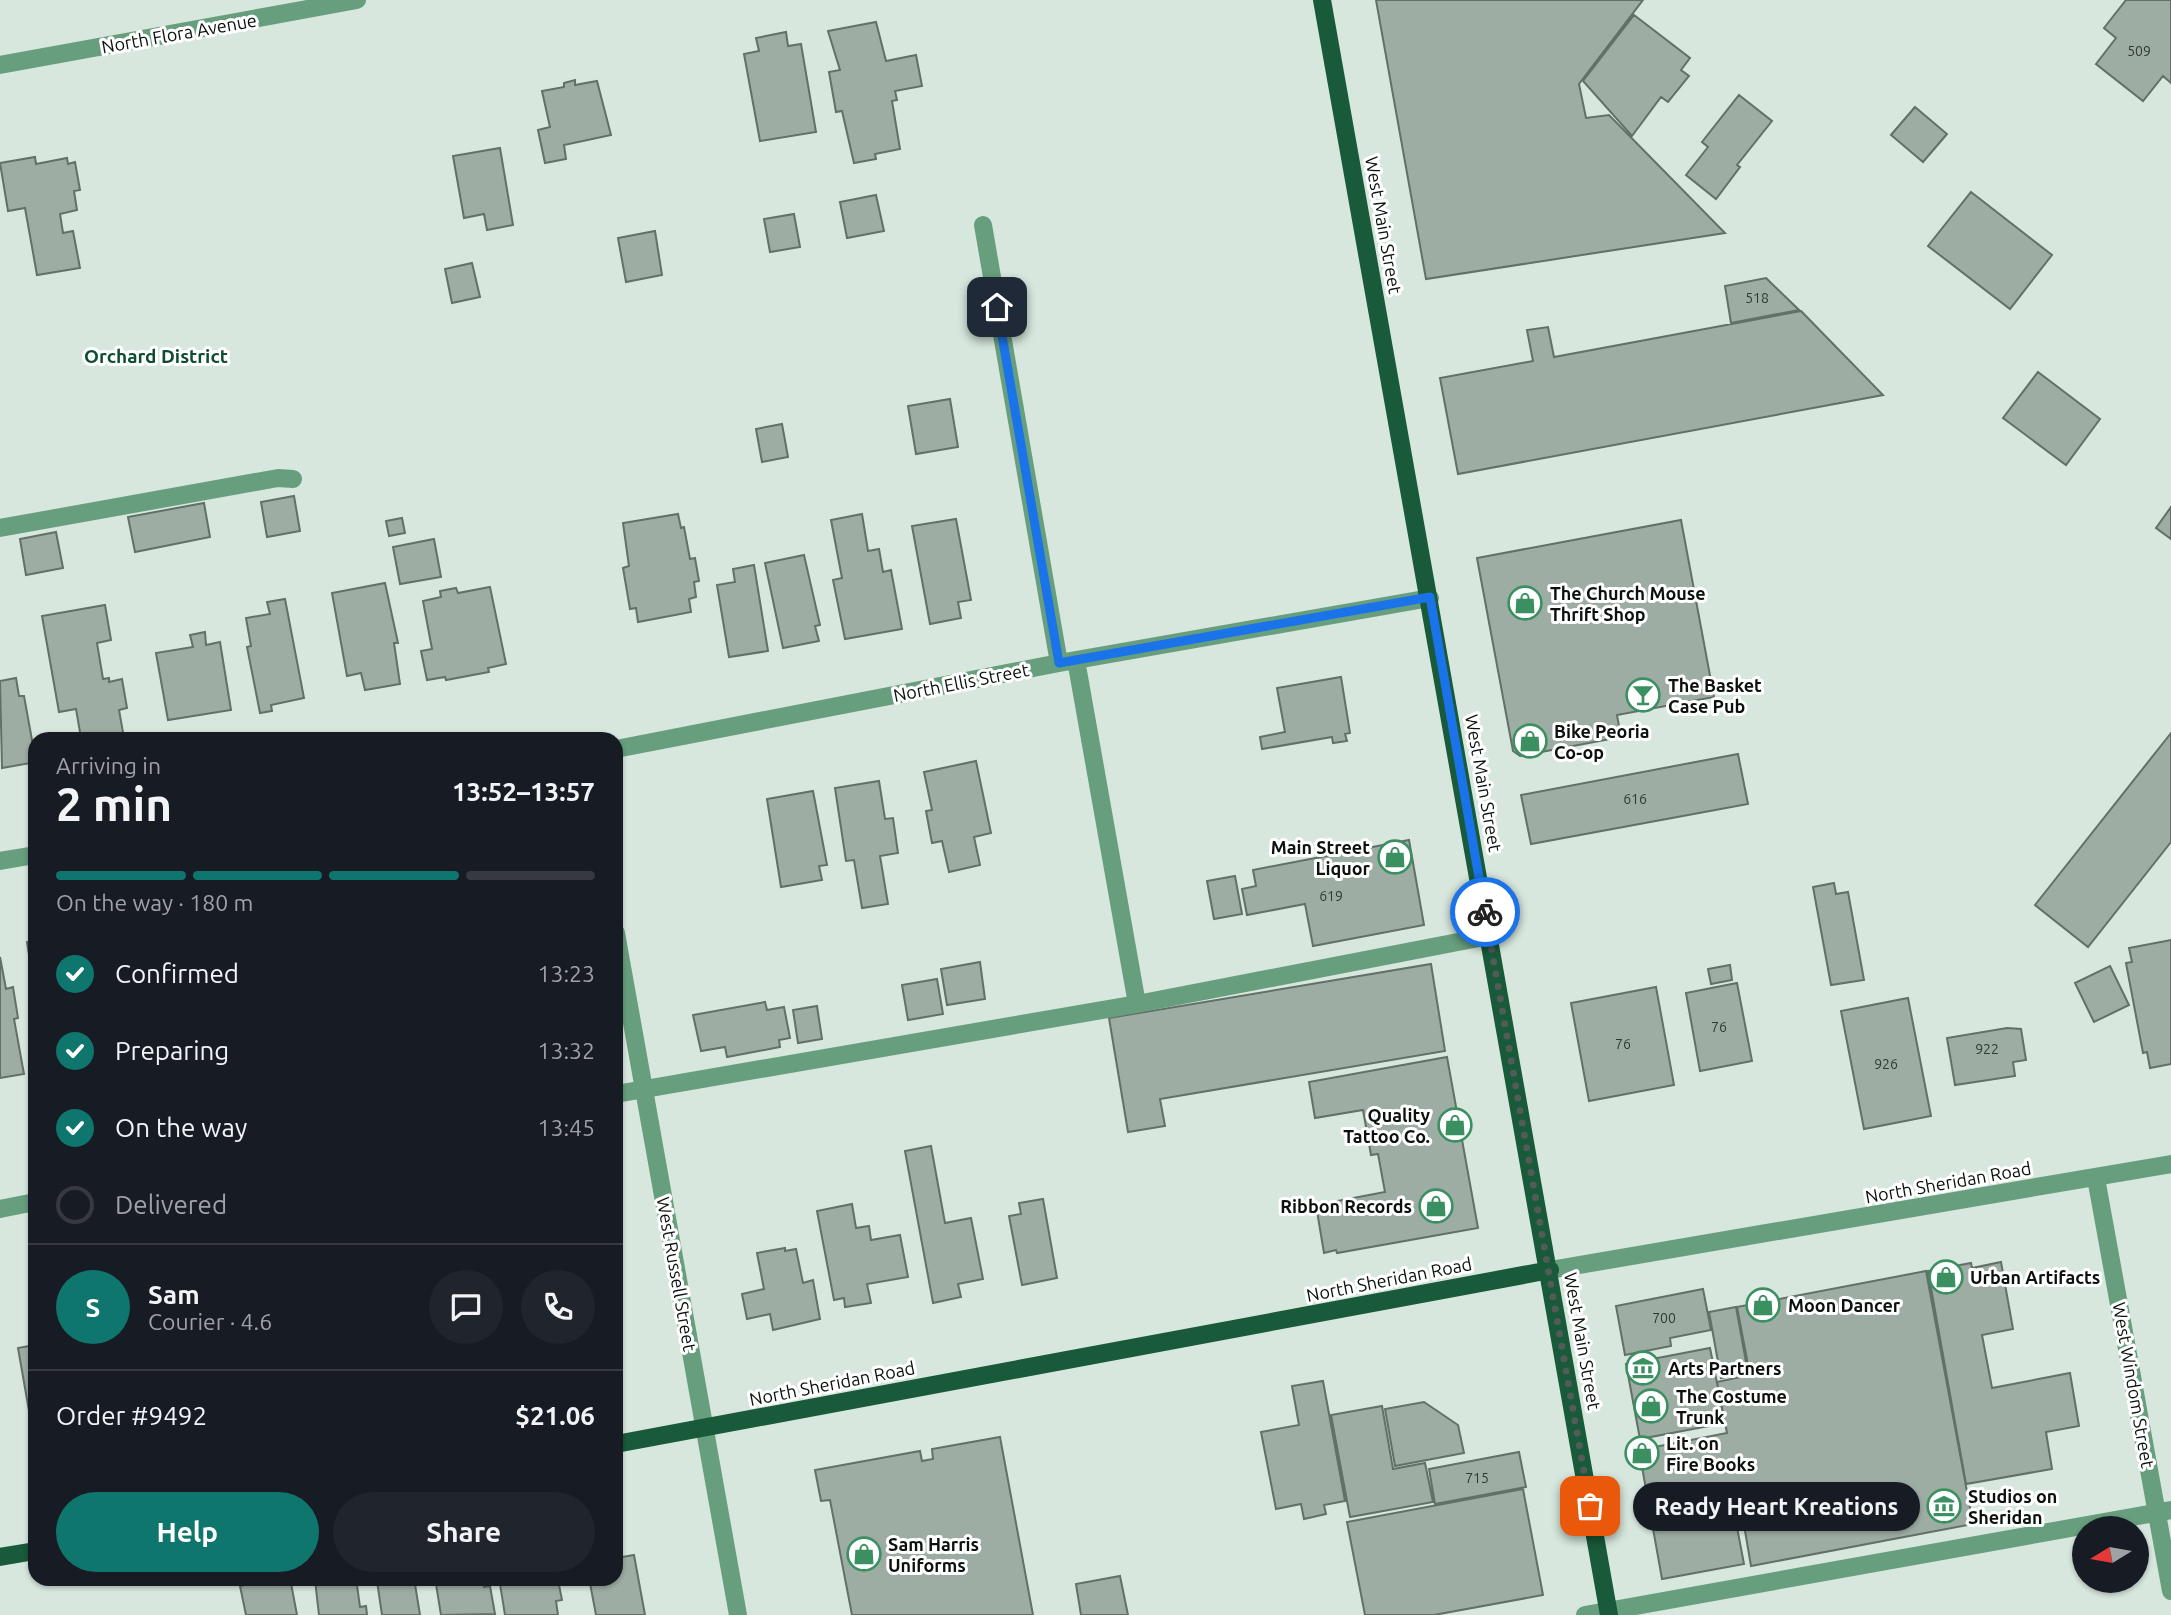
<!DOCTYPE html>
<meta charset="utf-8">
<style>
body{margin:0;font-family:Ubuntu,sans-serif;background:#20242c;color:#f1f3f6;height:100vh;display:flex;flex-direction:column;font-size:26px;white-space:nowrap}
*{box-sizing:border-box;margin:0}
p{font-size:23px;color:#9ea1a6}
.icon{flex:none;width:38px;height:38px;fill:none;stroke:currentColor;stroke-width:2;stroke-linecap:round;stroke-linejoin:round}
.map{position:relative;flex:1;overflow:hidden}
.sheet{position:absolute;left:28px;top:732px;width:595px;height:854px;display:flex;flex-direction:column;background:#171b24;border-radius:21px;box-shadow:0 2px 5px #0004}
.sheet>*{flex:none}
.needle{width:46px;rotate:259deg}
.buttons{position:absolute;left:2072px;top:1516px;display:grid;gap:14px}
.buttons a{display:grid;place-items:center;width:77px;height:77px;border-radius:50%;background:#171b24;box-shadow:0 2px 5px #0004;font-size:35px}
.pin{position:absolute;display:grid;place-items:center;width:60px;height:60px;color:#fff;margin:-30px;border-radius:14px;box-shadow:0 4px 10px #0006}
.courier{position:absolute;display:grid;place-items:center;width:70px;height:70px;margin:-35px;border:5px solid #1a73e8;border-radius:50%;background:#fff;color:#222;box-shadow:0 2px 9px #0007}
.bubble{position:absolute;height:49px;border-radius:24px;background:#171b24;box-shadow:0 2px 5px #0004;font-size:23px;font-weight:700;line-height:49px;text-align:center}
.summary em{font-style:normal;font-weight:700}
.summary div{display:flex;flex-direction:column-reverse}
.summary{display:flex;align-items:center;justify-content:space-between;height:119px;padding:0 28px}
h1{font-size:46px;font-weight:700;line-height:52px}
.bar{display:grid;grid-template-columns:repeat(4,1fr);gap:10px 7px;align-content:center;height:84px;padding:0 28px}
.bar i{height:9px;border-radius:5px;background:#363941}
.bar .active{background:#0f766e}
.bar p{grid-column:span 4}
.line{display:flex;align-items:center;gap:18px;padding:0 28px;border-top:2px solid #363941}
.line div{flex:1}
.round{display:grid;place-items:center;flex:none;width:74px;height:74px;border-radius:37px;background:#20242c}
ol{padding:0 28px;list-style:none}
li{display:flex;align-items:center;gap:21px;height:77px}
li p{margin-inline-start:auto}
li .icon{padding:7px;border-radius:50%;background:#0f766e;color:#fff;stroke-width:4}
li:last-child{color:#9ea1a6}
li i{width:38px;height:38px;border:4px solid #363941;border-radius:50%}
.cta{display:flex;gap:14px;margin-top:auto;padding:14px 28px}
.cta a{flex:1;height:80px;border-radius:42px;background:#0f766e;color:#fff;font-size:28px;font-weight:700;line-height:80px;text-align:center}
.cta a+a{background:#20242c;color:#f1f3f6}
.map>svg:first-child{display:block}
</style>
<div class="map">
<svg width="2171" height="1615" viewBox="0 0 2171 1615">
<rect width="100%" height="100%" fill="#d7e7dd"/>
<!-- building -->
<path fill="#9eada4" stroke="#627067" stroke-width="2" d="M1376,0H1643L1579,84L1586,118L1609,115L1725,233L1426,279Z
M2126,0H2171V83L2163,76L2143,101L2096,64L2116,38L2104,28Z
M1634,15L1690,58L1681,70L1689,76L1668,102L1661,97L1632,136L1583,81Z
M876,22L886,61L916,55L922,86L895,91L897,100L892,101L900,149L875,154L876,159L854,163L842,111L836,112L829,72L840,70L828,31Z
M786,32L788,46L801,44L816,132L760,141L744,54L759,51L756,38Z
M575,80V85L597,81L611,135L564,145L566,159L545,163L538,130L550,127L542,91L564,87V83Z
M1739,95L1772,121L1737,165L1740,167L1716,199L1686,175L1708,147L1702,142Z
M1915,107L1947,134L1923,162L1891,135Z
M500,148L513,225L487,230L484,214L464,218L453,156Z
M35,157L36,164L67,158L68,164L75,162L80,190L74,191L77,210L60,214L63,233L73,231L80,268L37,275L25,208L8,211L0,163Z
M1971,192L2052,255L2010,309L1928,246Z
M876,195L884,231L847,238L840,202Z
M794,214L800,247L770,252L764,219Z
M655,231L662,275L626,282L618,238Z
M472,263L480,297L452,303L445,269Z
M1766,278L1799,310L1731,323L1725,286Z
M1801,311L1883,395L1458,474L1440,378L1533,361L1527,330L1548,327L1554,357Z
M2038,372L2100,419L2066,465L2003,418Z
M950,399L958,447L916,454L908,406Z
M782,424L788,457L762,462L756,429Z
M294,496L300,531L267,537L261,502Z
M204,503L210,537L135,552L128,517Z
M2171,507V539L2156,528Z
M678,514L681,528L684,527L690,559L695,558L699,581L694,582L696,597L689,599L691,612L638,622L636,608L630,609L623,568L629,566L623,523Z
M862,514L868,551L879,549L883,572L891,570L902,629L845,639L833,580L842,578L831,520Z
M402,518L405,533L389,536L386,521Z
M956,519L971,600L958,602L961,618L930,624L912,526Z
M1681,520L1714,697L1617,715L1621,737L1520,756L1513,751L1477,558Z
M56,532L63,568L26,575L20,539Z
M434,539L441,577L400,584L393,547Z
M804,555L820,625L815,626L819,641L783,648L765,563Z
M754,565L768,651L729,657L717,585L735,582L733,569Z
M385,583L398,643H394L400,684L365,690L361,673L347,676L332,593Z
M490,587L506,664L488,668L489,672L446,680L445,677L427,680L421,651L432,649L423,601L441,597L440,591L456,588L458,593Z
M285,599L304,698L271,705L272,711L260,713L247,647L251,646L246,618L270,614L267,602Z
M105,605L111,640L97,643L103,679L109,678V682L122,679L127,708L119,710L124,738H81L76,709L59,712L42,616Z
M205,632L206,645L220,642L231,710L168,720L156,653L193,647L190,635Z
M1341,677L1350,733L1345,734L1347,741L1333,743L1332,737L1262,749L1260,737L1285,732L1277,688Z
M16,678L19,696H24L34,751L31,763L2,768L0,681Z
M2171,733V842L2088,947L2035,905Z
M1738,754L1748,804L1531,844L1521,795Z
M976,761L991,833L974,837L980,865L949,872L942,841L932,843L926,811L932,810L924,772Z
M879,781L885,819L893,818L898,853L880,856L888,904L862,908L854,860L846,861L835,788Z
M813,791L827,865L819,866L822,880L781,887L767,799Z
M1409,840L1424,925L1313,946L1305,904L1247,915L1242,889L1256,886L1253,870Z
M1235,876L1242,914L1214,919L1207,881Z
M1834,883L1836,894L1848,892L1864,980L1831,985L1813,887Z
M2171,940V1064L2150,1068L2147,1052L2143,1053L2126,963L2132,962L2129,948Z
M35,941V993L27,942Z
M0,957L6,989L13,987L18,1018L14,1019L24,1074L0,1078Z
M980,962L985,999L947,1005L941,969Z
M1431,964L1445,1051L1160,1099L1165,1126L1128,1132L1109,1018Z
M1730,965L1732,980L1711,984L1708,969Z
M2110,966L2129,1005L2094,1022L2075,983Z
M937,979L943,1014L908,1020L902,985Z
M1737,983L1752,1061L1700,1071L1686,993Z
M1656,987L1674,1085L1589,1101L1571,1003Z
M1908,998L1931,1116L1864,1129L1841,1011Z
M765,1002L767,1010L784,1007L790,1038L779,1040L780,1047L727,1057L725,1047L701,1051L693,1015Z
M817,1006L822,1039L798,1043L793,1010Z
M2007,1028L2021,1029L2026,1060L2013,1062L2015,1076L1955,1085L1947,1038Z
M1447,1057L1478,1228L1337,1253L1336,1250L1324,1253L1316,1205L1385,1192L1378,1154L1371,1155L1363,1110L1315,1118L1309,1082Z
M931,1146L945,1223L971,1218L983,1279L958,1284L961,1297L933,1303L905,1151Z
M1043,1199L1057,1278L1022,1285L1009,1216L1021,1214L1019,1203Z
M852,1204L856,1228L869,1226L871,1240L900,1235L908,1277L867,1284L871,1303L845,1307L844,1298L834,1300L817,1211Z
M785,1248V1251L796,1249L803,1283L813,1280L820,1319L773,1330L770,1314L747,1319L742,1294L764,1289L757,1253Z
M2001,1262L2013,1329L1982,1335L1992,1388L2070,1373L2079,1426L2046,1432L2052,1469L1966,1484L1928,1271L1971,1263L1972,1268Z
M1926,1271L1973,1524L1751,1566L1737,1484L1719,1488L1726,1523L1736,1522L1744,1564L1662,1579L1639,1450L1727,1433L1717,1382L1750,1375L1737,1307Z
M1703,1289L1711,1330L1670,1338L1671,1346L1625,1355L1616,1306Z
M1736,1307L1748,1373L1721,1378L1709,1312Z
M35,1345V1445L18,1348Z
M1710,1348L1725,1423L1640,1439L1626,1364Z
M1323,1381L1345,1501L1324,1505L1326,1514L1304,1519L1301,1504L1276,1509L1261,1432L1299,1425L1292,1386Z
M1424,1402L1458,1425L1464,1453L1395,1466L1385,1409Z
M1382,1406L1393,1469L1425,1463L1433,1502L1350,1517L1331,1415Z
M1000,1437L1033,1615H852L830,1500L821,1501L815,1470L920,1451L922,1461L933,1459L932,1449Z
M1519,1452L1526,1487L1435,1504L1429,1469Z
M1523,1489L1543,1595L1434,1615H1365L1347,1522Z
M634,1555L645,1615H596L589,1578H616V1558Z
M1120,1576L1128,1615H1081L1076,1584Z
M280,1578H290L297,1615H246L240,1586Z
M356,1578L360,1607L366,1606L367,1615H319L315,1580Z
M382,1578H414L420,1615H382L377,1581Z
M435,1578H483L484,1587L490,1586L495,1614L441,1615Z
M503,1578L558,1580L562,1600L556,1601L558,1615H505L500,1584L504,1583Z"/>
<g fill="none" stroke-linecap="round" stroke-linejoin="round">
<!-- minor -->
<path stroke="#679e7d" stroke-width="18" d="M0,65L357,0
M983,225L1059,663
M0,528L278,478L293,479
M1076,660L1137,1004
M616,749L1059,663L1430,598
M0,861L35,855
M616,933L738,1615
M616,1094L1137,1004L1489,936
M2096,1178L2171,1591
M0,1209L35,1202
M1550,1270L2171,1164
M1585,1615L2171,1510"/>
<!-- major -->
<path stroke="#185a39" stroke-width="18" d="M1322,0L1609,1615
M616,1444L1550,1270
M0,1557L35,1551"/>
</g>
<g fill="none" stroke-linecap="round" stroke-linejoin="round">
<!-- done -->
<path stroke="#525c56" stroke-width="7" stroke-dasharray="0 12.6" d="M1485,912L1590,1506"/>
<!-- route -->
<path stroke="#1a73e8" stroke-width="9" d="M997,307L1059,663L1430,597L1485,912"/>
</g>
<!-- icons -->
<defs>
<symbol id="shop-ring" viewBox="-11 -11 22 22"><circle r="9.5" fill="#fff" stroke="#3b9062" stroke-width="1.5"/><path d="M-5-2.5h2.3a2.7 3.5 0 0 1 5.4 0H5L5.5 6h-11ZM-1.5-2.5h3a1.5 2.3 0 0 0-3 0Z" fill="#3b9062"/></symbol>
<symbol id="bar-ring" viewBox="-11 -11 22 22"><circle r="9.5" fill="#fff" stroke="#3b9062" stroke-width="1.5"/><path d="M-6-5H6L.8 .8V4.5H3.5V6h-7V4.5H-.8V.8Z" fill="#3b9062"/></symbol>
<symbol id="museum-ring" viewBox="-11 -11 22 22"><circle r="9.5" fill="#fff" stroke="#3b9062" stroke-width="1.5"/><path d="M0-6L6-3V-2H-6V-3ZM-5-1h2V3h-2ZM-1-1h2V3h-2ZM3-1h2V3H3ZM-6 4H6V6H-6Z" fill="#3b9062"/></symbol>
</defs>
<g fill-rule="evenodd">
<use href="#shop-ring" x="1506" y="584" width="38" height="38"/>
<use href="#bar-ring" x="1624" y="676" width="38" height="38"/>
<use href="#shop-ring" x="1511" y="722" width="38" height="38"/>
<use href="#shop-ring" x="1376" y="838" width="38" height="38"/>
<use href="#shop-ring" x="1436" y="1106" width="38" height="38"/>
<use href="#shop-ring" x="1417" y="1187" width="38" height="38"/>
<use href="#shop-ring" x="1927" y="1258" width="38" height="38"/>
<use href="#shop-ring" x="1744" y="1286" width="38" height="38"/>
<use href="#museum-ring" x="1624" y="1349" width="38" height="38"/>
<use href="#shop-ring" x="1632" y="1387" width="38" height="38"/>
<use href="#shop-ring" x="1623" y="1434" width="38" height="38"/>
<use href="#museum-ring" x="1925" y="1487" width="38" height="38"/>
<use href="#shop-ring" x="845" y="1535" width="38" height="38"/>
</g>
<g text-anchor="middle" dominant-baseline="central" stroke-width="6" stroke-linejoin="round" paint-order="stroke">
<!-- number labels -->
<g font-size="14" fill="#303833">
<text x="2139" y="51">509</text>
<text x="1757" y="298">518</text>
<text x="1635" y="799">616</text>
<text x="1331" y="896">619</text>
<text x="1719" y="1027">76</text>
<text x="1623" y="1044">76</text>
<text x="1987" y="1049">922</text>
<text x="1886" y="1064">926</text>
<text x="1664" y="1318">700</text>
<text x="1477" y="1478">715</text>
</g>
<!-- street labels -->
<g font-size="18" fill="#0b110d" stroke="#fff">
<text transform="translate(179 33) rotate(-10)">North Flora Avenue</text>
<text transform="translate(1384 225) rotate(80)">West Main Street</text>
<text transform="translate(961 682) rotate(-11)">North Ellis Street</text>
<text transform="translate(1484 783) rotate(80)">West Main Street</text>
<text transform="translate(1948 1182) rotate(-10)">North Sheridan Road</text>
<text transform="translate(677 1274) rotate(80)">West Russell Street</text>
<text transform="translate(1389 1279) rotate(-11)">North Sheridan Road</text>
<text transform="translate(1583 1341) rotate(80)">West Main Street</text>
<text transform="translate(832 1383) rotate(-11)">North Sheridan Road</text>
<text transform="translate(2134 1385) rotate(80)">West Windom Street</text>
</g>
<!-- poi labels -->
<g font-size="18" font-weight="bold" fill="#0b110d" stroke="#fff" text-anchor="start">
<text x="1550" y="593">The Church Mouse<tspan x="1550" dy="21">Thrift Shop</tspan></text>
<text x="1668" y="685">The Basket<tspan x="1668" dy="21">Case Pub</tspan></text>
<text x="1554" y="731">Bike Peoria<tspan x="1554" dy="21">Co-op</tspan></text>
<text x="1370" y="847" text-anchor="end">Main Street<tspan x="1370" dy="21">Liquor</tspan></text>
<text x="1430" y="1115" text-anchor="end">Quality<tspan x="1430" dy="21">Tattoo Co.</tspan></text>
<text x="1412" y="1206" text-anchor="end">Ribbon Records</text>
<text x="1970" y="1277">Urban Artifacts</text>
<text x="1788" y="1305">Moon Dancer</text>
<text x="1668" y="1368">Arts Partners</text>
<text x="1676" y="1396">The Costume<tspan x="1676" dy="21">Trunk</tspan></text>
<text x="1666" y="1443">Lit. on<tspan x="1666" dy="21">Fire Books</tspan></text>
<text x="1968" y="1496">Studios on<tspan x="1968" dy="21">Sheridan</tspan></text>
<text x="888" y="1544">Sam Harris<tspan x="888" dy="21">Uniforms</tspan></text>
</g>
<!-- neighbourhood labels -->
<g font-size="19" font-weight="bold" fill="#0e4c2f" stroke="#fff">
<text x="156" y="356">Orchard District</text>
</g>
</g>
</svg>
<div class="buttons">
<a><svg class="needle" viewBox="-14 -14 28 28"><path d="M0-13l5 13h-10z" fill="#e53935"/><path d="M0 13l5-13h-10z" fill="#9ea1a6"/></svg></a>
</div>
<div class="pin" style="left:1590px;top:1506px;background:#ea580c"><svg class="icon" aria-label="bag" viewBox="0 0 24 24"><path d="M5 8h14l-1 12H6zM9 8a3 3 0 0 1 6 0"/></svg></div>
<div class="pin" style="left:997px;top:307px;background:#1f2937"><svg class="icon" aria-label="home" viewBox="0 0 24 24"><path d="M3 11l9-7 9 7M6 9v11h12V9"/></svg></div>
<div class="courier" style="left:1485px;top:912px"><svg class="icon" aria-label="bike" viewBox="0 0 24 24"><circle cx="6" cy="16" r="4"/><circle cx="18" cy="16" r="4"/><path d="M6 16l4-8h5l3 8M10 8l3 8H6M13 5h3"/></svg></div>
<div class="bubble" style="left:1633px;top:1482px;width:287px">Ready Heart Kreations</div>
<section class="sheet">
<div class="summary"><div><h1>2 min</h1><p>Arriving in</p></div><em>13:52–13:57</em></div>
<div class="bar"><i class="active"></i><i class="active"></i><i class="active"></i><i></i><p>On the way · 180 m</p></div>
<ol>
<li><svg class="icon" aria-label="check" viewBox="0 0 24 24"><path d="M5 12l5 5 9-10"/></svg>Confirmed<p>13:23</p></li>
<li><svg class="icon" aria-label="check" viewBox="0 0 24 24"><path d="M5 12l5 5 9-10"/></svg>Preparing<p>13:32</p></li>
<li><svg class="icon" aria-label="check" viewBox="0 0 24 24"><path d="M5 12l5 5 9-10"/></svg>On the way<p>13:45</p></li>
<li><i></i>Delivered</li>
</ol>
<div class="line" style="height:126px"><b class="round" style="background:#0f766e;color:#fff">S</b><div><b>Sam</b><p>Courier · 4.6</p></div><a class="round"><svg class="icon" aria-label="chat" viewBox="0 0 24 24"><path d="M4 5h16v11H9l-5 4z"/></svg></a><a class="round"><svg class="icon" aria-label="phone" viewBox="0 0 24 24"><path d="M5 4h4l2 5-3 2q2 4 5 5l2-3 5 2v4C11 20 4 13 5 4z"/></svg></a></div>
<div class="line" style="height:91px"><div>Order #9492</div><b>$21.06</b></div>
<div class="cta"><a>Help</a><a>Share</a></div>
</section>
</div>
